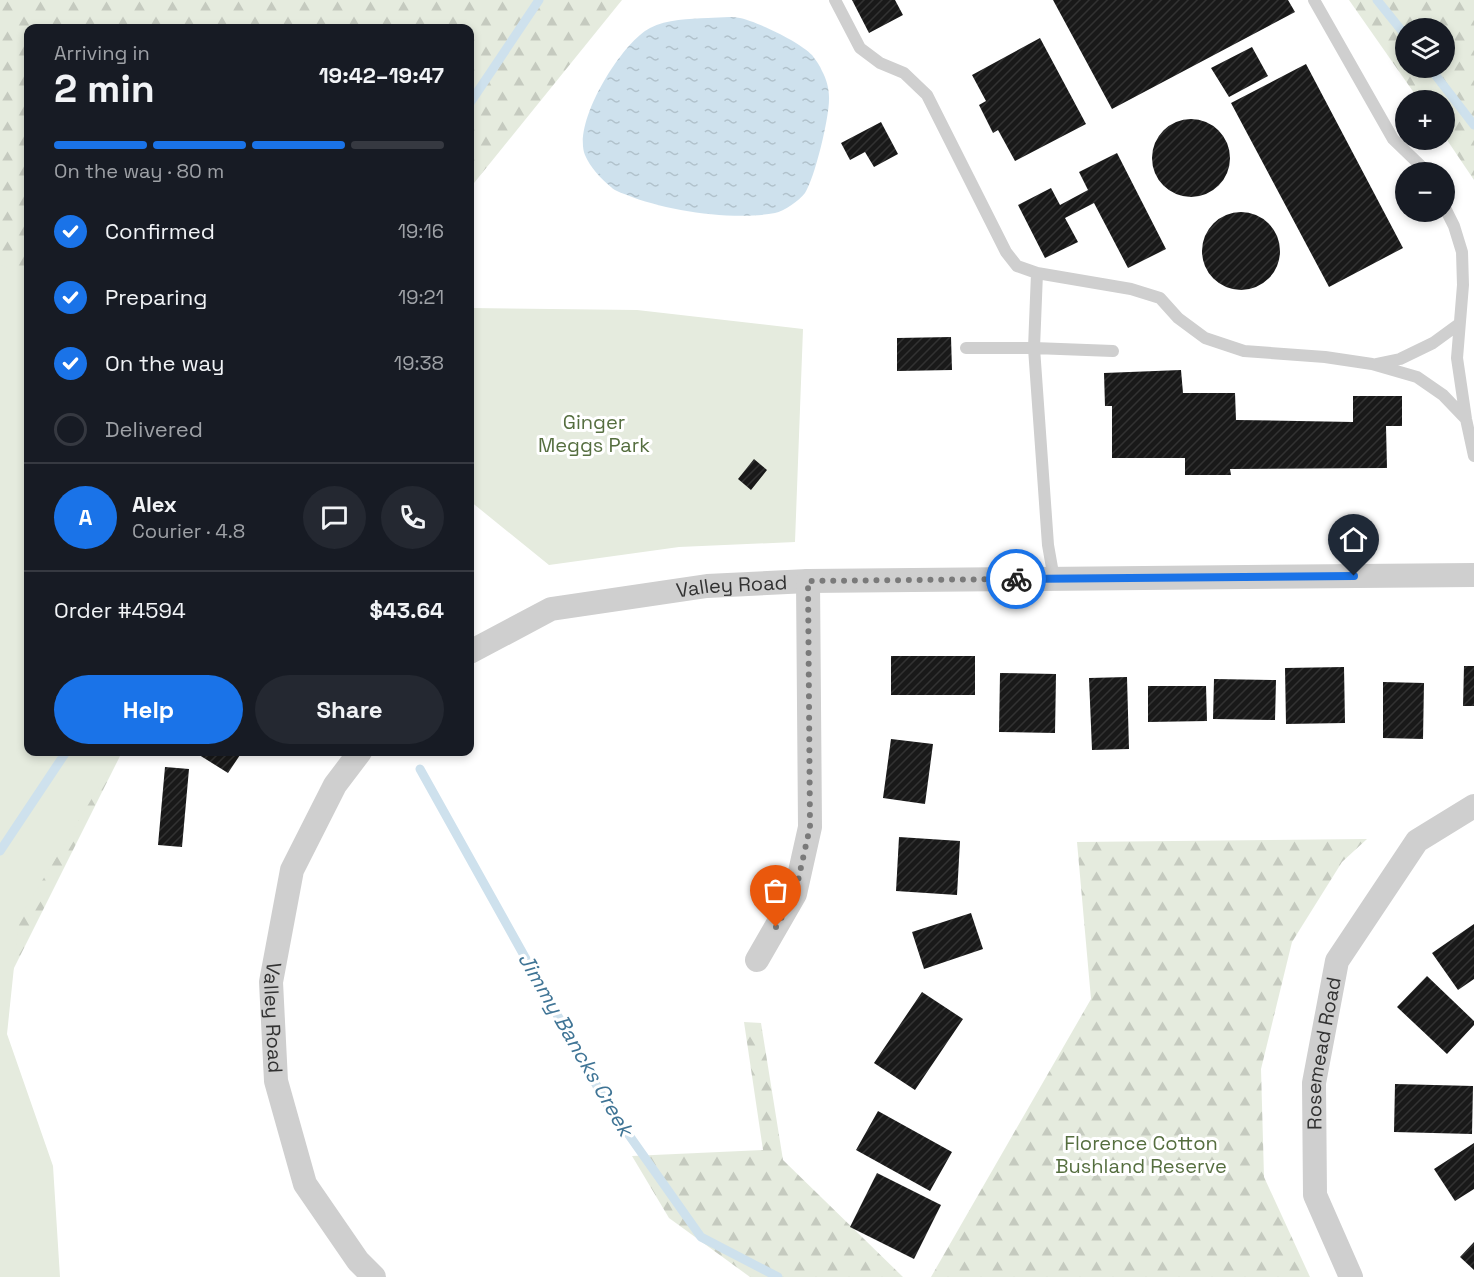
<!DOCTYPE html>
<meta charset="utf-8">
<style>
body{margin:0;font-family:"Space Grotesk",sans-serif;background:#242831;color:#f1f3f6;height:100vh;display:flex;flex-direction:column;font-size:22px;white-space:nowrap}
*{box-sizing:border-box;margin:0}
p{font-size:20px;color:#9ea1a6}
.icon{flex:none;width:33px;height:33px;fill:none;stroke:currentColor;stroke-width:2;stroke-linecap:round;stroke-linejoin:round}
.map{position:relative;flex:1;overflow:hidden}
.details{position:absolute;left:24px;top:24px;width:450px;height:732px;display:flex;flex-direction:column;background:#171b24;border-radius:12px;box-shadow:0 3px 9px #0003}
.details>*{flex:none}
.controls{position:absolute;left:1395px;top:18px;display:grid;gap:12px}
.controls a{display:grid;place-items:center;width:60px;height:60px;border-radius:50%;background:#171b24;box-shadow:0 3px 9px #0003;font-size:30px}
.pin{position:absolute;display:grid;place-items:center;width:51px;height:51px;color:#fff;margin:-62px -26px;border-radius:50% 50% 50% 0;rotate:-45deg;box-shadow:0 0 6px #0007}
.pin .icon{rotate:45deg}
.courier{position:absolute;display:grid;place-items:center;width:60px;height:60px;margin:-30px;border:4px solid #1a73e8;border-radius:50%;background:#fff;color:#222;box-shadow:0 2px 8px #0007}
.overview em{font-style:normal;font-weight:700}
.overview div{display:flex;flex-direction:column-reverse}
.overview{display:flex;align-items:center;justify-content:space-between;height:102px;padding:0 30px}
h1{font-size:39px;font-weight:700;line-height:45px}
.bar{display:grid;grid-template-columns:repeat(4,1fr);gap:9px 6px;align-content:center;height:72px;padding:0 30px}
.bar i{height:8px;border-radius:4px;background:#363941}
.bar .current{background:#1a73e8}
.bar p{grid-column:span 4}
.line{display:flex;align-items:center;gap:15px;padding:0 30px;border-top:2px solid #363941}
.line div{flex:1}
.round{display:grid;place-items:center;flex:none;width:63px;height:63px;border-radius:32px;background:#242831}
ol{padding:0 30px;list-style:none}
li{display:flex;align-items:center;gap:18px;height:66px}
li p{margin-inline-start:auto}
li .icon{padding:6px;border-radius:50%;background:#1a73e8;color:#fff;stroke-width:4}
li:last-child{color:#9ea1a6}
li i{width:33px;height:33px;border:3px solid #363941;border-radius:50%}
.cta{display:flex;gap:12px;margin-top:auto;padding:12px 30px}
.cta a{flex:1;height:69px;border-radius:36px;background:#1a73e8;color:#fff;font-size:24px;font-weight:700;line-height:69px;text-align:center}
.cta a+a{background:#242831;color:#f1f3f6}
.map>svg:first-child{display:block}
</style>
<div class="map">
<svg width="1474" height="1277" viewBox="0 0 1474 1277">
<defs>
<pattern id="forest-firs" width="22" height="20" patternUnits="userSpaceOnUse" patternTransform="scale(1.5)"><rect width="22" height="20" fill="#e5ebde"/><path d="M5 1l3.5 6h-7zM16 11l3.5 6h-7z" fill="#c5cabf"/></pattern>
<pattern id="water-ripples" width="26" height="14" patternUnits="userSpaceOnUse" patternTransform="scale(1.5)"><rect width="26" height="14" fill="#cee1ed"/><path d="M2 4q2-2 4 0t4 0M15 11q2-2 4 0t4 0" fill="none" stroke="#b1c2cc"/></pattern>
<pattern id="building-hatch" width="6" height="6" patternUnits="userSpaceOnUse" patternTransform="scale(1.5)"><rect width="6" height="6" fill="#191919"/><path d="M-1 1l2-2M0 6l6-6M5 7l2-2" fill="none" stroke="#323232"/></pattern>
</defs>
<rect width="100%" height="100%" fill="#fff"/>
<!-- forest -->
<path fill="url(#forest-firs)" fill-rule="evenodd" d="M0,0H622L470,188V28H28V752H122L9,978L0,1077Z
M1349,0H1474V180L1445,137L1444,100H1419ZM1444,28V68H1406V28Z
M1367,839L1342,862L1292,942L1261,1069L1264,1177L1310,1277H931L1091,999L1077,842Z
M744,1022L761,1023L783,1160L903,1277H750L669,1218L632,1156L763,1150Z"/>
<!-- green -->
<path fill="#e5ebde" d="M0,264L28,281V752H120L19,919L7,1034L53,1166L60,1277H0Z
M470,308L637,310L803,329L795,542L679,547L549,565L470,501Z"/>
<!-- water -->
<path fill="url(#water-ripples)" d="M708,18C718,18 730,16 740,18C758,22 800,42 812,55C816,60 820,66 822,71C826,78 829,88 829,97C830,115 815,178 805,193C799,201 784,211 775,213C734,221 666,211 627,195C622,193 615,191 611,187C601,179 590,167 585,155C572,123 621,43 650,28C667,19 689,19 708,18Z"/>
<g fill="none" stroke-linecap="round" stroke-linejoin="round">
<!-- stream -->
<path stroke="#cee1ed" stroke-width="9" d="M1377,0L1406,36
M1430,68L1474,125
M470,103L539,0
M420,769L607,1104L701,1237L778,1277
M0,851L66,752"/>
</g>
<!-- building -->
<path fill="url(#building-hatch)" d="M852,0H895L903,15L869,33Z
M1053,0H1288L1295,12L1112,109Z
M1040,38L1086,124L1015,161L998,130L993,133L979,105L986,101L972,75Z
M1252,47L1268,76L1229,97L1211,68Z
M1306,64L1403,248L1329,287L1231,103Z
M1152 158a39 39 0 1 1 78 0a39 39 0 1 1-78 0Z
M881,122L898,154L874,167L865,152L850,160L841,143Z
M1117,153L1166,249L1128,268L1094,203L1065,218L1078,242L1045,258L1018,205L1051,188L1060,205L1088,190L1079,172Z
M1202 251a39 39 0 1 1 78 0a39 39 0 1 1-78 0Z
M951,337L952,370L897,371V338Z
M1181,370L1183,393H1235L1236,420L1353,422V396H1402V426H1386L1387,468L1230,469L1231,475H1185V458H1112V406H1105L1104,373Z
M754,459L767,470L751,490L738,479Z
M891,656H975V695H891Z
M1464,666H1474V706H1463Z
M1344,667L1345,723L1286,724L1285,668Z
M1000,673L1056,674L1055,733L999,732Z
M1127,677L1129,749L1092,750L1089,678Z
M1214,679L1276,680L1275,720L1213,719Z
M1383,682L1424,683L1423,739L1383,738Z
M1148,686H1206L1207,721L1148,722Z
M891,739L933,744L925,804L883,798Z
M197,752H242L228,773L196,753Z
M165,767L189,769L182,847L158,845Z
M899,837L960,841L957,895L896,891Z
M971,913L983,949L924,969L912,932Z
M1474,924V979L1458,990L1432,953Z
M1427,976L1474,1021V1025L1447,1054L1397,1007Z
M922,992L963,1019L915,1090L874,1063Z
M1395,1084L1473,1086L1472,1134L1394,1132Z
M878,1111L952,1152L930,1191L856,1150Z
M1474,1143V1189L1455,1201L1434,1169Z
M877,1173L941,1205L914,1259L850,1227Z
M1474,1242V1270L1460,1257Z"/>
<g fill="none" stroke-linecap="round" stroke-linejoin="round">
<!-- lane -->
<path stroke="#cfcfcf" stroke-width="12" d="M835,0L860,48L880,63L904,73L927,95L1006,252L1017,266L1037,273L1131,289L1160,298L1178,318L1205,338L1244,351L1325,357L1372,364L1417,377L1443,395L1466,419
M1314,0L1393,139L1422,167L1425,172
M1444,206L1454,226L1462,252L1463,285L1457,358L1466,419L1474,456
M1037,273L1034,348L1048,545L1054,579
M966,348H1034L1113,351
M1376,364L1400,359L1433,343L1459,324"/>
<!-- street -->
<g stroke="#cfcfcf" stroke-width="24">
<path id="s1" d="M470,652L551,609L707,586L808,581L1474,575"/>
<path id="s2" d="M360,752L335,785L292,870L271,982L276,1081L305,1184L358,1261L374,1277"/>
<path d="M757,960L795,894L810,827L808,581"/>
<path id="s3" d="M1351,1277L1315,1195L1314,1083L1337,961L1417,841L1474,806"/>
</g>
</g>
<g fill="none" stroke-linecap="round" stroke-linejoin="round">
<!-- done -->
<path stroke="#7a7a7a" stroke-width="6" stroke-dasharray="0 10.8" d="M776,927L795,894L810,827L808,581L1016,579"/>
<!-- route -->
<path stroke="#1a73e8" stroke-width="8" d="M1016,579L1354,576"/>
</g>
<g text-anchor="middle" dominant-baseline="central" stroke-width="6" stroke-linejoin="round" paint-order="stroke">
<!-- park labels -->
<g font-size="20" fill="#556e3f" stroke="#fff">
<text x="594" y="422">Ginger<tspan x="594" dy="23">Meggs Park</tspan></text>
<text x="1141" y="1143">Florence Cotton<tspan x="1141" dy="23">Bushland Reserve</tspan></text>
</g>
<!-- street labels -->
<g font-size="20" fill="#323232" stroke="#fff">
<text stroke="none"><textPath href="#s1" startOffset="274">Valley Road</textPath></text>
<text stroke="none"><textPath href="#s2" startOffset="286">Valley Road</textPath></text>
<text stroke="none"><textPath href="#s3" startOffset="232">Rosemead Road</textPath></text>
</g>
<!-- water labels -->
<g font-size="21" font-style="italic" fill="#3f7495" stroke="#fff">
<text transform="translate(576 1044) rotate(60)">Jimmy Bancks Creek</text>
</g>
</g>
</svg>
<div class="controls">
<a><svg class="icon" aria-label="layers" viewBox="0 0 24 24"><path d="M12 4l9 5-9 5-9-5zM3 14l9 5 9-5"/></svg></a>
<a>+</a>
<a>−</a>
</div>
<div class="pin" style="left:776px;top:927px;background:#ea580c"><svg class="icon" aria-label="bag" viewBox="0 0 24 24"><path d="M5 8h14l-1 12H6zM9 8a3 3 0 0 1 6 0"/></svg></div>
<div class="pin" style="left:1354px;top:576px;background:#1f2937"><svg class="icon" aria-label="home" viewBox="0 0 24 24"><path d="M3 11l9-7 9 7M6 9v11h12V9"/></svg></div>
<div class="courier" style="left:1016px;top:579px"><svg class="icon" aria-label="bike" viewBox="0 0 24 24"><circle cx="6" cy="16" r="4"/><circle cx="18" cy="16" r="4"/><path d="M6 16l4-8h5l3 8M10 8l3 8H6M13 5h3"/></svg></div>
<section class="details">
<div class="overview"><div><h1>2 min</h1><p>Arriving in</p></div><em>19:42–19:47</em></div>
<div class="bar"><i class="current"></i><i class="current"></i><i class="current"></i><i></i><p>On the way · 80 m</p></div>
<ol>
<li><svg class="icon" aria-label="check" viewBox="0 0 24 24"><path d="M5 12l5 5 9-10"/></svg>Confirmed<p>19:16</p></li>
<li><svg class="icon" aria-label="check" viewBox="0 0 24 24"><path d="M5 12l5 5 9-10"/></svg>Preparing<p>19:21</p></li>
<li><svg class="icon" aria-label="check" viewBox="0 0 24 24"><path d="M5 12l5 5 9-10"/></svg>On the way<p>19:38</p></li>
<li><i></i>Delivered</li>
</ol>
<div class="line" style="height:108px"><b class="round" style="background:#1a73e8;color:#fff">A</b><div><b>Alex</b><p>Courier · 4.8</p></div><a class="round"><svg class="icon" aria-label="chat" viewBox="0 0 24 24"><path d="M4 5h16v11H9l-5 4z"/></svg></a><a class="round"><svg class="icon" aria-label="phone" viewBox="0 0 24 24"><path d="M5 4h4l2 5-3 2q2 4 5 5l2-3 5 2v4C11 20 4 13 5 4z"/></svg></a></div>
<div class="line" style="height:78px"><div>Order #4594</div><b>$43.64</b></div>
<div class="cta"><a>Help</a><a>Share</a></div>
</section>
</div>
